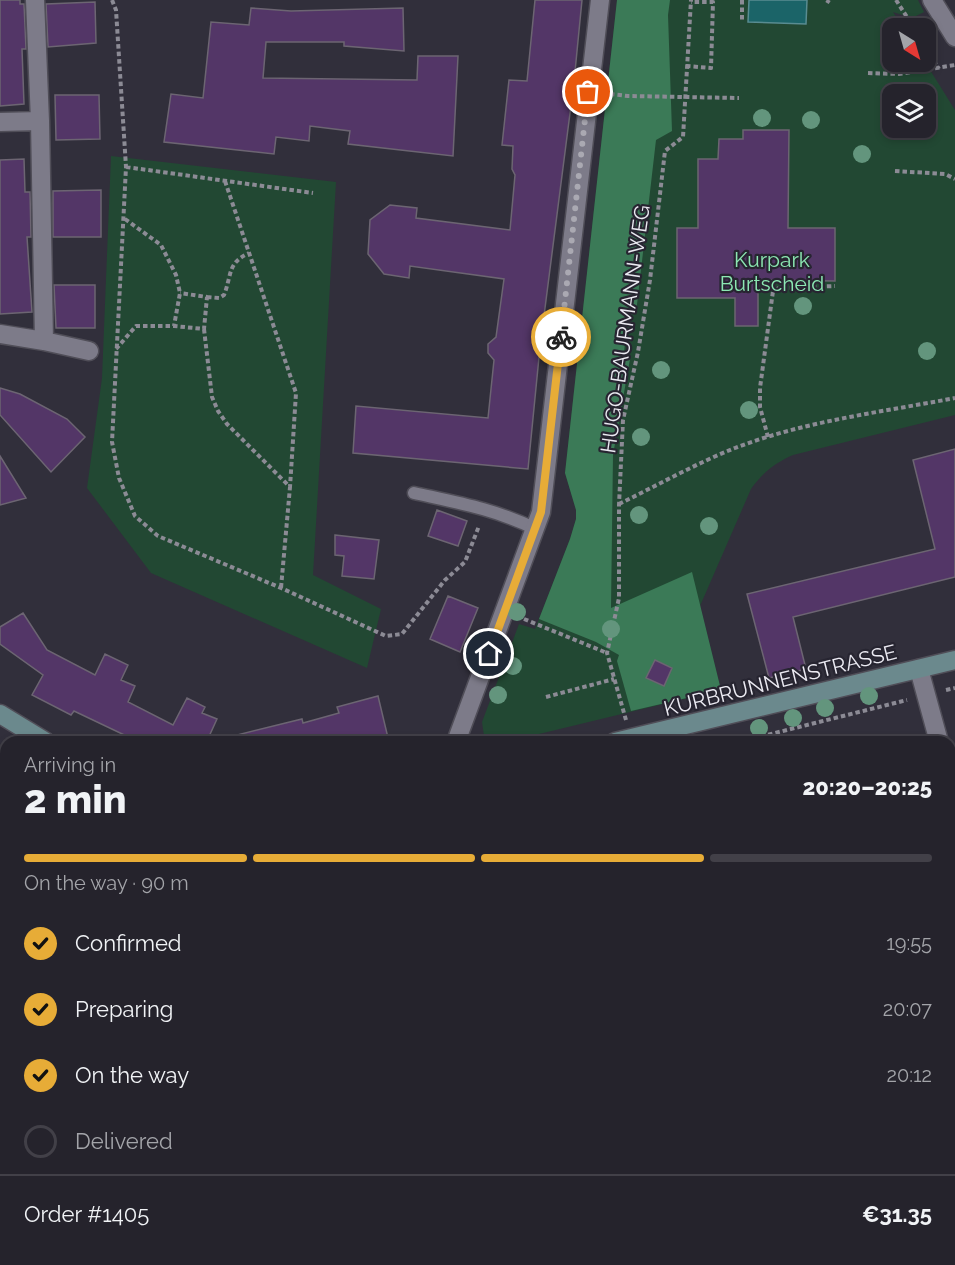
<!DOCTYPE html>
<meta charset="utf-8">
<style>
body{margin:0;font-family:Raleway,sans-serif;background:#2d2b34;color:#f1f3f6;height:100vh;display:flex;flex-direction:column;font-size:22px;white-space:nowrap}
*{box-sizing:border-box;margin:0}
p{font-size:20px;color:#a3a4a9}
.icon{flex:none;width:33px;height:33px;fill:none;stroke:currentColor;stroke-width:2;stroke-linecap:round;stroke-linejoin:round}
.map{position:relative;flex:1;overflow:hidden}
.side{position:absolute;left:0px;top:736px;width:956px;height:530px;display:flex;flex-direction:column;background:#25232c;border-radius:18px 18px 0 0;box-shadow:0 3px 9px #0003,0 0 0 2px #424048}
.side>*{flex:none}
.needle{width:39px;rotate:143deg}
.buttons{position:absolute;left:882px;top:18px;display:grid;gap:12px}
.buttons a{display:grid;place-items:center;width:54px;height:54px;border-radius:12px;background:#25232c;box-shadow:0 3px 9px #0003,0 0 0 2px #424048;font-size:30px}
.pin{position:absolute;display:grid;place-items:center;width:51px;height:51px;color:#fff;margin:-26px;border:3px solid #fff;border-radius:50%;box-shadow:0 2px 6px #0007}
.courier{position:absolute;display:grid;place-items:center;width:60px;height:60px;margin:-30px;border:4px solid #e7ac37;border-radius:50%;background:#fff;color:#222;box-shadow:0 2px 8px #0007}
.overview em{font-style:normal;font-weight:800}
.overview div{display:flex;flex-direction:column-reverse}
.overview{display:flex;align-items:center;justify-content:space-between;height:102px;padding:0 24px}
h1{font-size:39px;font-weight:800;line-height:45px}
.bar{display:grid;grid-template-columns:repeat(4,1fr);gap:9px 6px;align-content:center;height:72px;padding:0 24px}
.bar i{height:8px;border-radius:4px;background:#424048}
.bar .on{background:#e7ac37}
.bar p{grid-column:span 4}
.line{display:flex;align-items:center;gap:15px;padding:0 24px;border-top:2px solid #424048}
.line div{flex:1}
ol{padding:0 24px;list-style:none}
li{display:flex;align-items:center;gap:18px;height:66px}
li p{margin-inline-start:auto}
li .icon{padding:6px;border-radius:50%;background:#e7ac37;color:#111;stroke-width:4}
li:last-child{color:#a3a4a9}
li i{width:33px;height:33px;border:3px solid #424048;border-radius:50%}
.map>svg:first-child{display:block}
</style>
<div class="map">
<svg width="955" height="1265" viewBox="0 0 955 1265">
<rect width="100%" height="100%" fill="#312f3b"/>
<!-- green -->
<path fill="#224833" fill-rule="evenodd" d="M617,0H918L924,12L912,18L893,12L903,28H892V62H925L955,110V415L793,455C775,463 762,473 751,489L700,606L721,690L506,742H492L484,736L482,722L519,624L535,629L570,539L576,519V510L565,473ZM892,94H926V128H892Z
M111,156L336,182L313,575L381,609L367,668L151,573L87,488L102,378Z
M0,942L6,943V1108L0,1110Z"/>
<!-- forest -->
<path fill="#3b7a57" d="M617,0H670L668,15L672,131L656,140L636,313L627,316L624,354L630,359L613,455L611,608L692,572L721,690L631,711L617,661L619,655L596,642L539,619L570,539L576,519V510L565,473Z"/>
<!-- water -->
<path fill="#1b6468" stroke="#598c91" stroke-width="1.5" d="M749,0H807L806,24L748,22Z"/>
<!-- building -->
<path fill="#533667" stroke="#6c6572" stroke-width="1.5" d="M0,0H20V4H24L26,49H22L24,104L0,106Z
M535,0H582L574,82L540,347L528,469L353,453L356,406L488,418L494,360L488,353V344L496,337L504,279L410,266L409,278L384,274L368,254L370,220L390,205L417,208L416,218L510,230L515,175L512,169L513,146L502,145L509,80L527,81Z
M95,2L96,43L48,47L46,4Z
M251,8L291,11L403,8L404,51L344,46V42H266L263,78L417,80L418,56H458L453,156L348,144L350,131L310,126L309,141L276,137L274,154L164,142L171,94L203,98L211,22L249,25Z
M55,95H99L100,139L56,140Z
M743,130H789L788,228H835V281L758,280V326H735V298H677V228H698V159H718L719,139H743Z
M24,159L25,192H30L31,237H27L32,312L0,314V160Z
M101,190V237H53V191Z
M54,285H95V328H56Z
M0,388L20,394L67,419L85,437L51,472L0,415Z
M955,449V577L793,617L806,669L769,678L747,594L935,549L913,460Z
M0,456L26,498L0,505Z
M437,510L467,521L458,546L428,536Z
M335,535L379,540L374,579L342,576L344,556L335,555Z
M448,596L478,608L460,652L430,639Z
M23,613L47,650L95,675L105,654L128,665L121,680L135,686L128,702L173,725L187,698L205,707L202,713L217,719L207,741L209,742H139L74,711L71,715L32,695L43,675L0,644V627Z
M655,660L672,668L664,686L646,678Z
M378,696L389,742H238L237,735L302,719L303,723L339,713L337,707Z"/>
<g fill="none" stroke-linecap="round" stroke-linejoin="round">
<defs>
<path id="lane" d="M414,493C459,503 494,509 536,529
M950,767L955,766
M950,841L955,839"/>
<path id="street" d="M35,0L40,121L44,341
M932,0L955,37
M0,122L40,121
M0,334L44,341L89,351
M919,669L939,742
M456,742L541,512L600,0
M950,780L955,800
M582,1260L586,1265
M383,1265V1260"/>
<path id="secondary" d="M0,714L46,742
M615,742L955,660"/>
</defs>
<!-- lane casing -->
<use href="#lane" stroke="#504e58" stroke-width="15"/>
<!-- street casing -->
<use href="#street" stroke="#504e58" stroke-width="21"/>
<!-- secondary casing -->
<use href="#secondary" stroke="#504e58" stroke-width="21"/>
<!-- path -->
<path stroke="#8c8b95" stroke-width="4" stroke-dasharray="4.5 3" stroke-linecap="butt" d="M112,0L116,10L126,167L112,442L119,478L135,516L158,536L281,588L386,636L402,634L445,580L465,562L479,526
M742,0V22
M896,0L914,28
M827,3L829,0
M926,48L939,69
M686,66L711,68L713,2H691
M868,73L899,74L955,65
M610,94L628,96L739,98
M126,167L313,193
M895,171L945,174L955,179
M225,181L296,393L290,487
M125,219L161,245L176,275L180,293L174,326
M207,297L219,298L224,295C232,275 227,263 249,253
M204,329L212,397L218,411L227,424L290,487L281,588
M116,349L136,326H174L204,329L207,297L180,293
M768,437L760,407V388L773,291L779,288L835,286
M619,504C656,486 697,463 735,448C805,421 882,412 955,398
M524,619L607,653
M946,690L955,688
M546,697L614,679
M626,720L607,653L619,598V505L623,420L638,352L650,280L665,151L683,137L691,0
M739,742L907,700"/>
<!-- lane -->
<use href="#lane" stroke="#7d7b89" stroke-width="12"/>
<!-- street -->
<use href="#street" stroke="#7d7b89" stroke-width="18"/>
<!-- secondary -->
<use href="#secondary" stroke="#6b898d" stroke-width="18"/>
<defs>
<path id="rail" d="M950,899L955,898
M950,914L955,913
M0,1119L6,1118
M0,1137L6,1135
M0,1154L6,1153"/>
</defs>
<!-- rail casing -->
<use href="#rail" stroke="#a19fa9" stroke-width="7"/>
<!-- rail -->
<use href="#rail" stroke="#272531" stroke-width="4.5" stroke-dasharray="14" stroke-linecap="butt"/>
</g>
<!-- trees -->
<g fill="#63957d">
<circle cx="762" cy="118" r="9"/>
<circle cx="811" cy="120" r="9"/>
<circle cx="862" cy="154" r="9"/>
<circle cx="803" cy="306" r="9"/>
<circle cx="927" cy="351" r="9"/>
<circle cx="661" cy="370" r="9"/>
<circle cx="749" cy="410" r="9"/>
<circle cx="641" cy="437" r="9"/>
<circle cx="639" cy="515" r="9"/>
<circle cx="709" cy="526" r="9"/>
<circle cx="517" cy="612" r="9"/>
<circle cx="611" cy="629" r="9"/>
<circle cx="513" cy="666" r="9"/>
<circle cx="498" cy="695" r="9"/>
<circle cx="869" cy="696" r="9"/>
<circle cx="825" cy="708" r="9"/>
<circle cx="793" cy="718" r="9"/>
<circle cx="759" cy="728" r="9"/>
</g>
<g fill="none" stroke-linecap="round" stroke-linejoin="round">
<!-- done -->
<path stroke="#aaa9b2" stroke-width="6" stroke-dasharray="0 10.8" d="M561,337L588,92"/>
<!-- route -->
<path stroke="#e7ac37" stroke-width="8" d="M489,654L541,512L561,337"/>
</g>
<g text-anchor="middle" dominant-baseline="central" stroke-width="4.5" stroke-linejoin="round" paint-order="stroke">
<!-- park labels -->
<g font-size="21" fill="#8ce8b3" stroke="#272531">
<text x="772" y="259">Kurpark<tspan x="772" dy="24">Burtscheid</tspan></text>
</g>
<!-- street labels -->
<g font-size="21" fill="#ebeaf2" stroke="#272531">
<text transform="translate(625 329) rotate(-82)">HUGO-BAURMANN-WEG</text>
<text transform="translate(780 680) rotate(-14)">KURBRUNNENSTRASSE</text>
</g>
</g>
</svg>
<div class="buttons">
<a><svg class="needle" viewBox="-14 -14 28 28"><path d="M0-13l5 13h-10z" fill="#e53935"/><path d="M0 13l5-13h-10z" fill="#a3a4a9"/></svg></a>
<a><svg class="icon" aria-label="layers" viewBox="0 0 24 24"><path d="M12 4l9 5-9 5-9-5zM3 14l9 5 9-5"/></svg></a>
</div>
<div class="pin" style="left:588px;top:92px;background:#ea580c"><svg class="icon" aria-label="bag" viewBox="0 0 24 24"><path d="M5 8h14l-1 12H6zM9 8a3 3 0 0 1 6 0"/></svg></div>
<div class="pin" style="left:489px;top:654px;background:#1f2937"><svg class="icon" aria-label="home" viewBox="0 0 24 24"><path d="M3 11l9-7 9 7M6 9v11h12V9"/></svg></div>
<div class="courier" style="left:561px;top:337px"><svg class="icon" aria-label="bike" viewBox="0 0 24 24"><circle cx="6" cy="16" r="4"/><circle cx="18" cy="16" r="4"/><path d="M6 16l4-8h5l3 8M10 8l3 8H6M13 5h3"/></svg></div>
<section class="side">
<div class="overview"><div><h1>2 min</h1><p>Arriving in</p></div><em>20:20–20:25</em></div>
<div class="bar"><i class="on"></i><i class="on"></i><i class="on"></i><i></i><p>On the way · 90 m</p></div>
<ol>
<li><svg class="icon" aria-label="check" viewBox="0 0 24 24"><path d="M5 12l5 5 9-10"/></svg>Confirmed<p>19:55</p></li>
<li><svg class="icon" aria-label="check" viewBox="0 0 24 24"><path d="M5 12l5 5 9-10"/></svg>Preparing<p>20:07</p></li>
<li><svg class="icon" aria-label="check" viewBox="0 0 24 24"><path d="M5 12l5 5 9-10"/></svg>On the way<p>20:12</p></li>
<li><i></i>Delivered</li>
</ol>
<div class="line" style="height:78px"><div>Order #1405</div><b>€31.35</b></div>
</section>
</div>
